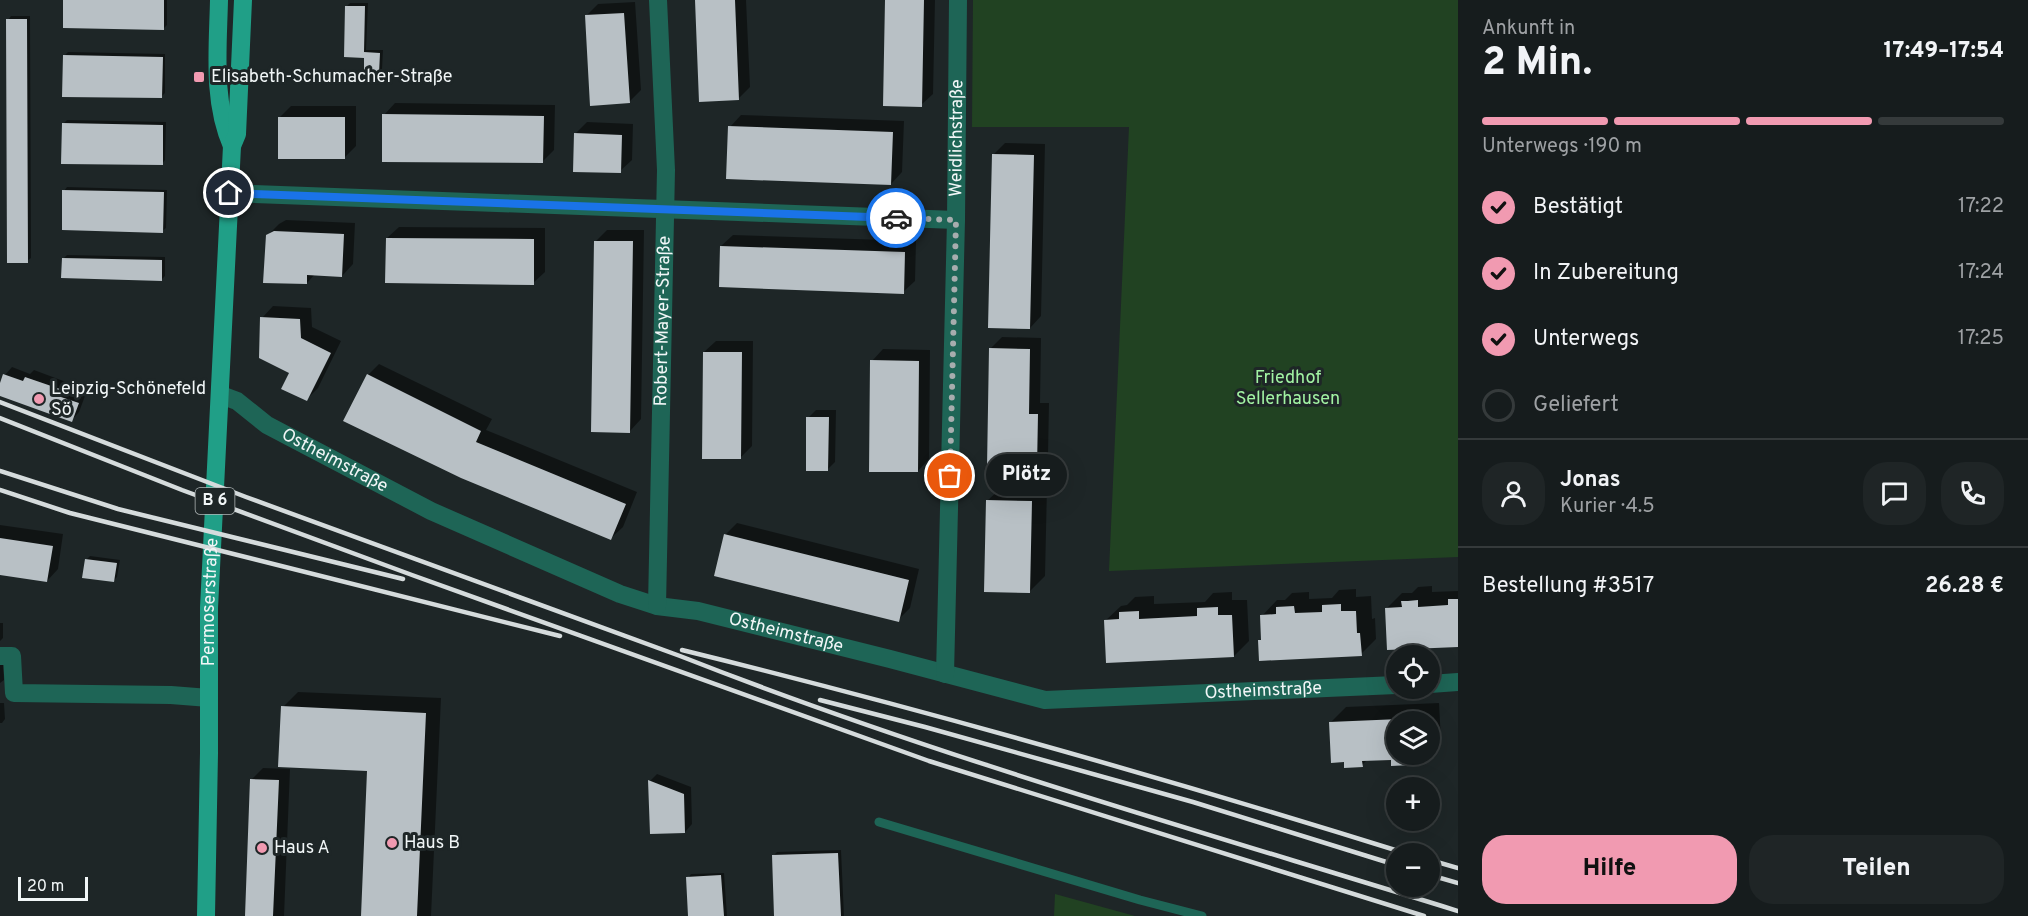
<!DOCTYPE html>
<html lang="de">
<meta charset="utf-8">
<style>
body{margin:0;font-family:Overpass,sans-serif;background:#1f2526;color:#f1f3f6;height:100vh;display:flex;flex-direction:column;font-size:22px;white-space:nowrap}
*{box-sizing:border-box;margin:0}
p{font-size:20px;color:#9ea1a4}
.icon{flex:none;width:33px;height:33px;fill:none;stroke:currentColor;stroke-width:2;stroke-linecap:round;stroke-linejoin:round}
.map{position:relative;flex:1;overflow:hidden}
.panel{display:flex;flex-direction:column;background:#161c1d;width:570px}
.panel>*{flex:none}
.controls{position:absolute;left:1386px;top:645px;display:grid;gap:12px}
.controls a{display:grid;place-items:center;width:54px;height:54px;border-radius:50%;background:#161c1d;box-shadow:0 6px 24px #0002,0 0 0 2px #353a3b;font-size:30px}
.scale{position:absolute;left:18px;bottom:15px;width:70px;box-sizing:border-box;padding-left:6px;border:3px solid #f1f6f7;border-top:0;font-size:16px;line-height:21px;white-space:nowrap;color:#f1f6f7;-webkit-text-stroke:4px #1e2627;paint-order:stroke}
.pin{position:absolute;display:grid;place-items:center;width:51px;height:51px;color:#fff;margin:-26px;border:3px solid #fff;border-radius:50%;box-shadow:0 2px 6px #0007}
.courier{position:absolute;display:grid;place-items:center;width:60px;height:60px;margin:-30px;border:4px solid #1a73e8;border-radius:50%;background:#fff;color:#222;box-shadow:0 2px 8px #0007}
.bubble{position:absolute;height:42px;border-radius:21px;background:#161c1d;box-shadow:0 6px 24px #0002,0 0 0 2px #353a3b;font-size:20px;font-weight:800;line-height:42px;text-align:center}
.summary em{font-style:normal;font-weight:800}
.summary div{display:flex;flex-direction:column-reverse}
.summary{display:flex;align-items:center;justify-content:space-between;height:102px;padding:0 24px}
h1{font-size:39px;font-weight:800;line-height:45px}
.bar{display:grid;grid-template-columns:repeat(4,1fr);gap:9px 6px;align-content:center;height:72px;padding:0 24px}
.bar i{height:8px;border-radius:4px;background:#353a3b}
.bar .current{background:#f19ab1}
.bar p{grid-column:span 4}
.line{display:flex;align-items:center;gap:15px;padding:0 24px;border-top:2px solid #353a3b}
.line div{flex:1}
.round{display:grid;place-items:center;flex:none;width:63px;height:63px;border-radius:24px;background:#1f2526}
ol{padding:0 24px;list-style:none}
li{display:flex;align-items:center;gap:18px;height:66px}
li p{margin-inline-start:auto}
li .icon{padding:6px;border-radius:50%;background:#f19ab1;color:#111;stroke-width:4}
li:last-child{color:#9ea1a4}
li i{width:33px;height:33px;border:3px solid #353a3b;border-radius:50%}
.action{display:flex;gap:12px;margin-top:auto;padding:12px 24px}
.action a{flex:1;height:69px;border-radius:24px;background:#f19ab1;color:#111;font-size:24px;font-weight:800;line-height:69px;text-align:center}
.action a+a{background:#1f2526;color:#f1f3f6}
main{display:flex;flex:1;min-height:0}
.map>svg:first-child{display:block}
</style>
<main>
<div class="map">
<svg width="1458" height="916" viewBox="0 0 1458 916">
<rect width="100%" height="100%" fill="#1e2627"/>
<!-- green -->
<path fill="#214222" d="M973,0H1458V557L1109,571L1129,127H972Z
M1055,894L1135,916H1054Z"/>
<!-- shadow -->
<path fill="#0007" d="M64,0H167V25L164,28Z
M697,0H746L750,87L738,99Z
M886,0H935L933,94L921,105Z
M635,2L641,90L629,102L586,16L598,4Z
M350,3H368L366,50H383L382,69L378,73L365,57L347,6Z
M11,16H30L31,258L27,261L8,20Z
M68,52L165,54V93L161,97L64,56Z
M395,103L555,105L554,150L543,161L384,115Z
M291,106H356V146L345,157L280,117Z
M741,115L904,121L902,172L891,184L730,127Z
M67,120L166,122L165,160L162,164L63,124Z
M587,122L633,124L632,160L620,171L575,134Z
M1005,143L1045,144L1041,316L1030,328L993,155Z
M67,187L167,190L166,228L162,231L64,191Z
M286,220L355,223L353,264L342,276L315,274L307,283L267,236L279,224Z
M399,227L545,228V272L533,283L387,238Z
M607,230H644L641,419L630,431L596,241Z
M733,235L916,241L915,281L903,292L721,246Z
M67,255L165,257V276L162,279L63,259Z
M273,306L311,308L312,327L341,341L318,388L307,399L262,318Z
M1002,337L1041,338L1040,403H1049L1048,455L1036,467L990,349Z
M716,341H753L752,446L740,458L704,352Z
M883,349L930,350L929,459L918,471L872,361Z
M379,364L492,419L486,430L637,492L623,527L611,538L368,375Z
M12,367L30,374L34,370L66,382L64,388L85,396L79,412L72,420L0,394V387L5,375Z
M816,410H836L835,462L827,470L808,418Z
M1003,486L1047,487L1045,576L1030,591L987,501Z
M737,523L919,569L910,608L898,620L725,535Z
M0,525L63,534L58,569L47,581L0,574Z
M90,556L120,560L117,577L114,580L86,560Z
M1432,586V592L1458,591V646L1387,608L1402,593H1412L1418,587Z
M1356,589V597L1371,596L1372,619L1375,618L1376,639L1361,654L1259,641L1263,638L1262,616L1277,600H1285L1292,593L1309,592V599L1332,598L1339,590Z
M1232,592V600H1247L1249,641L1234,656L1105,621L1121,606L1127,605L1135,597L1154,596V604L1205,602L1213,593Z
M0,623H3V638L0,641Z
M0,663H3L4,680L0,683Z
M298,692L441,698L431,916H362L369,769L283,707Z
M0,703H4L5,719L2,723H0Z
M1439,703L1441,741L1430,753V722H1396V754H1428L1426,757H1417L1410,763L1392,758L1368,759L1362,765L1330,723L1346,707Z
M263,768L290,769L284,916H247L252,779Z
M657,774L691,787L692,824L685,832L650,781Z
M841,850L844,916H775L773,856L777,852Z
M724,873L727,916H690L688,878L691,874Z"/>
<!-- building -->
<path fill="#b8c0c5" d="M63,0H164V30L63,28Z
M695,0H735L739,100L699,102Z
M885,0H924L922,107L883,106Z
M345,6H365L364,52L380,53L379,74L364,73V58L344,57Z
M624,13L630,103L590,106L585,15Z
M6,19H27L28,263H7Z
M63,55L163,57L162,98L62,97Z
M382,114L544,116L543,163L382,162Z
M278,117H345V159H278Z
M62,123L163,125V165L61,164Z
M728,126L893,132L891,185L726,179Z
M574,133L622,135L621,173L573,172Z
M992,154L1034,155L1030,329L988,328Z
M62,190L164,192L163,233L62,230Z
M274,231L344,234L342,277L307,275V284L263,283L266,235Z
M386,238L534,239V285L385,283Z
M594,241H633L630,433L591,432Z
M720,246L905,252L904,294L719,287Z
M62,258L162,260V281L61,278Z
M260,317L300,319L301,338L331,353L307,401L281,389L289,373L259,358Z
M989,348L1030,349L1029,414H1038L1037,468L987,467Z
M703,352H742L741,459H702Z
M870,360L919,361L918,472H869Z
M3,374L23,381L25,377L60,389L58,396L79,403L72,422L0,396V383Z
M367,374L481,431L476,442L626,504L611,540L461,478L343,421Z
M806,417H829L828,471H806Z
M986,500L1032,501L1030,593L984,592Z
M724,534L909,580L899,622L714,576Z
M0,538L53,546L47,582L0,575Z
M85,559L117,563L114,582L82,578Z
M1448,599H1458V647L1387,650L1385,608L1402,607L1401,601H1408L1418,600V607L1448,605Z
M1341,604V611H1356L1357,633H1360L1362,656L1259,661L1258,640H1261L1260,615L1276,614V607L1294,606L1295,613L1322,612V605Z
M1218,607V615H1232L1234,657L1106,663L1104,620L1119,619V612L1139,611V619L1197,616V608Z
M281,706L426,713L417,916H361L367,771L278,767Z
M1424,718V722H1396V754H1426V758L1411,759V765L1391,766V760L1362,761L1363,767L1344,768V762L1331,763L1329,722Z
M250,779L279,780L273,916H245Z
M648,780L684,794L685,833L650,834Z
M838,853L841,916H774L772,855Z
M721,875L724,916H688L686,877Z"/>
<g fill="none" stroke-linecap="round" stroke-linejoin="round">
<!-- service -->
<path stroke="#1e6556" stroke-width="9" d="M879,822L1140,900L1202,916"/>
<!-- minor -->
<g stroke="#1e6556" stroke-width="18">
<path d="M229,193L956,220"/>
<path id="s1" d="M221,395L237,401L267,425L431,511L620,594L657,606L698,611L890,659L1045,700L1396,685"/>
<path id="s2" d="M657,606L666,170L658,0"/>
<path d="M0,656H12L14,693L171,695L209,698"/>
<path id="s3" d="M945,674L956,220L958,0"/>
<path d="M1430,684L1458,682"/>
</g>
<!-- primary -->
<g stroke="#209f87" stroke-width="18">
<path d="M219,0C218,48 212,101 232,146"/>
<path id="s4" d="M206,916L209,753V608L232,146L237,134L243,0"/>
</g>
<!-- rail -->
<path stroke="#d5dbdc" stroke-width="4.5" d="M0,402L246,497L680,656C934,756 1197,830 1458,911
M0,418L182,490L412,575L929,761L1424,916
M0,471L118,509L403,579
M0,490L70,513L560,636
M682,650C926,710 1168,779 1408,854
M820,700L925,727L1193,802L1396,865
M1430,860L1458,868
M1430,875L1458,883"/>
</g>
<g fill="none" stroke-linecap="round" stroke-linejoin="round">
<!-- done -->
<path stroke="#a7adae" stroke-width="6" stroke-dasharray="0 10.8" d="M896,218L956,220L950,476"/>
<!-- route -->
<path stroke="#1a73e8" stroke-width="8" d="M229,193L896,218"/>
</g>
<!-- markers -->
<g fill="#f19ab1" stroke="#1e2627" stroke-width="2">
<rect x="193" y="71" width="12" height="12" rx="3"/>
<circle cx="39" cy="399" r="6"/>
<circle cx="392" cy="843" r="6"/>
<circle cx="262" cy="848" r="6"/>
</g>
<g text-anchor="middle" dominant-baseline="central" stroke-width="6" stroke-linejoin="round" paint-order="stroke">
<!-- shield labels -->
<rect fill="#1e2627" stroke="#b2b8b9" stroke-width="1.5" x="195.5" y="488" width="39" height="26" rx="4.5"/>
<g font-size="16" font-weight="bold" fill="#f1f6f7">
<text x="215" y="501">B 6</text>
</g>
<!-- poi labels -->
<g font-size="18" fill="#f1f6f7" stroke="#1e2627" text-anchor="start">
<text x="211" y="77">Elisabeth-Schumacher-Straße</text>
<text x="51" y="389">Leipzig-Schönefeld<tspan x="51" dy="21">Sö</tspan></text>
<text x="404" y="843">Haus B</text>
<text x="274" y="848">Haus A</text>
</g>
<!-- street labels -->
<g font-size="18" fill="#f1f6f7" stroke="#1e2627">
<text stroke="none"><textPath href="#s3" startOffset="536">Weidlichstraße</textPath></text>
<text stroke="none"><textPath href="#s2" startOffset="285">Robert-Mayer-Straße</textPath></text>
<text stroke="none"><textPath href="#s1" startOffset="132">Ostheimstraße</textPath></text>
<text stroke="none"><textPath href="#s4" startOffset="314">Permoserstraße</textPath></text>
<text stroke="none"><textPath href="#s1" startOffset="618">Ostheimstraße</textPath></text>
<text stroke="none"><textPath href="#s1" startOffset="1104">Ostheimstraße</textPath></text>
</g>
<!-- park labels -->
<g font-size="18" fill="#a2f3a3" stroke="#1e2627">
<text x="1288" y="378">Friedhof<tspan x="1288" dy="21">Sellerhausen</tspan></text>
</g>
</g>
</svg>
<div class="controls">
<a><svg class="icon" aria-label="locate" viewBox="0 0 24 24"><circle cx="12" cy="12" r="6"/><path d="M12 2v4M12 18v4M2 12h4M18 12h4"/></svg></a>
<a><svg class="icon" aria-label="layers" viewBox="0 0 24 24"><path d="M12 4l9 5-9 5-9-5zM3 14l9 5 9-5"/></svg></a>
<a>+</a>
<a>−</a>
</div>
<div class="scale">20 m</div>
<div class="pin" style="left:950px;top:476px;background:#ea580c"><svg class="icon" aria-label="bag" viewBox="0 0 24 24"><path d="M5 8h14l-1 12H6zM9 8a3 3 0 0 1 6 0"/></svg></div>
<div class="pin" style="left:229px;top:193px;background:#1f2937"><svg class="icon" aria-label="home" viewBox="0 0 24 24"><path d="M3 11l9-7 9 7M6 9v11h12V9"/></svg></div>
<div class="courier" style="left:896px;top:218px"><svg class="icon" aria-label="car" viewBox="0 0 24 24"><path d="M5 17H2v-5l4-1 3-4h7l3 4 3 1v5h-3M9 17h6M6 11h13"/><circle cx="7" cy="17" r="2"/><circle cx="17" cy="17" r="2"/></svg></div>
<div class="bubble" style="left:986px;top:454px;width:81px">Plötz</div>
</div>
<section class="panel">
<div class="summary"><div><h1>2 Min.</h1><p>Ankunft in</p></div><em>17:49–17:54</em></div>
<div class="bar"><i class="current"></i><i class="current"></i><i class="current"></i><i></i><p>Unterwegs · 190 m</p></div>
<ol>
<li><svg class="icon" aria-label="check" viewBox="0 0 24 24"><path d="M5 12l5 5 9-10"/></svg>Bestätigt<p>17:22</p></li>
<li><svg class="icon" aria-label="check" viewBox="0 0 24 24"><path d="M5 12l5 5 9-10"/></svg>In Zubereitung<p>17:24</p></li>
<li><svg class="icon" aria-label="check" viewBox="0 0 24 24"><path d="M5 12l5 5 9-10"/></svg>Unterwegs<p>17:25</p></li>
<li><i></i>Geliefert</li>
</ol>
<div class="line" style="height:108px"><a class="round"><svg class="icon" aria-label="person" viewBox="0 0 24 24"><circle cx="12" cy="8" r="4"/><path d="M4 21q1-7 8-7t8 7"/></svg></a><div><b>Jonas</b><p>Kurier · 4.5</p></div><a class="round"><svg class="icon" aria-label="chat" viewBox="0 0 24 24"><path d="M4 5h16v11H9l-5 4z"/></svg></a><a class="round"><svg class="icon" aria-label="phone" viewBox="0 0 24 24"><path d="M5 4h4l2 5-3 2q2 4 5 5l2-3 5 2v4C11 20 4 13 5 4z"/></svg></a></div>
<div class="line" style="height:78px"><div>Bestellung #3517</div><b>26.28 €</b></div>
<div class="action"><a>Hilfe</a><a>Teilen</a></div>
</section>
</main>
